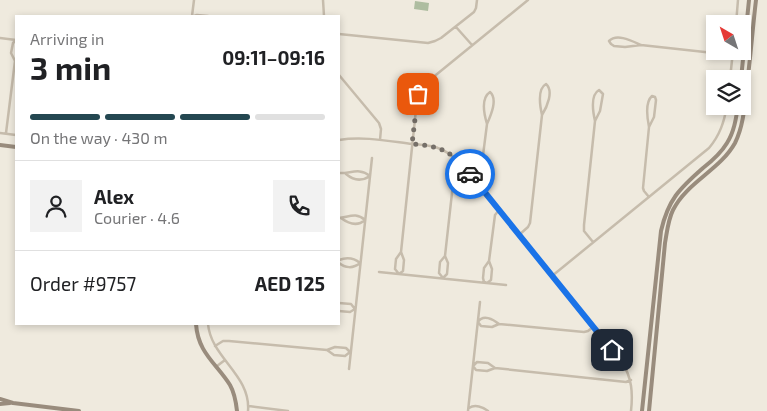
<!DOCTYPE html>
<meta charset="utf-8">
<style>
body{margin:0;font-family:"Exo 2",sans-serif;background:#f2f2f2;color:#202124;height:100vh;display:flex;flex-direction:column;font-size:19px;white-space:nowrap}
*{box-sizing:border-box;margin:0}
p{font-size:16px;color:#757577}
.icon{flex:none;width:28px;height:28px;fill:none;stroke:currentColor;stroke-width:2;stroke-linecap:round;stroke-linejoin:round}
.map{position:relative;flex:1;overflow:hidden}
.drawer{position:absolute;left:15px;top:15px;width:325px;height:310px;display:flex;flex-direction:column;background:#fff;border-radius:0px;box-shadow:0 2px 8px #0003}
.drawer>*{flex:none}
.needle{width:32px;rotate:321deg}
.buttons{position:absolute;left:706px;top:15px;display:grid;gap:10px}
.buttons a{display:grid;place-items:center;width:45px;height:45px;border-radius:0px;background:#fff;box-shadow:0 2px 8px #0003;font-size:25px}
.pin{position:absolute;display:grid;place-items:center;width:42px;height:42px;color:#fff;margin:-21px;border-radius:10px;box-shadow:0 2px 8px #0006}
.courier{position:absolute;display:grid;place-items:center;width:50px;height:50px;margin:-25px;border:4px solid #1a73e8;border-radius:50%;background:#fff;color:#222;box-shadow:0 1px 6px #0007}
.overview em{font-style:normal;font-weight:700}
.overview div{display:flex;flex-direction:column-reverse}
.overview{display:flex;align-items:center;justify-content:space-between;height:85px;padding:0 15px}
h1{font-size:32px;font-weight:700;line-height:38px}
.bar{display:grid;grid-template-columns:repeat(4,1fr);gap:8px 5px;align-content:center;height:60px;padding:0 15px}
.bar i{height:6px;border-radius:4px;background:#e0e0e0}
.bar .active{background:#244751}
.bar p{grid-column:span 4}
.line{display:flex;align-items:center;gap:12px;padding:0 15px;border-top:1px solid #e0e0e0}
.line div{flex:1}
.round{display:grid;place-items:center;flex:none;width:52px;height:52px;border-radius:0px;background:#f2f2f2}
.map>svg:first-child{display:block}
</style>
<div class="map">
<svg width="767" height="411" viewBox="0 0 767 411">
<rect width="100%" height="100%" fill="#efeade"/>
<!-- pitch -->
<path fill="#aebda0" d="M415,1L429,3L428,11L414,9Z"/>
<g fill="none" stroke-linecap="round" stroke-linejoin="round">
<!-- minor -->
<path stroke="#c6bcac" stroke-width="2.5" d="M323,0L324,16
M192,16L194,0
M194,16L197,15L208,16
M736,24L738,0
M456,27L472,45
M339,34L428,43L435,41L441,38L474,12L476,8L477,0
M0,38L16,40
M641,45C632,41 617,33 609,41L611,44L614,46L625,47L641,45L732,55
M339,75L379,123L381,129L380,140
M730,79L733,51
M0,133L16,135
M6,133L15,61L11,53L13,43L16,40
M339,140C363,136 388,141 412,144C421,145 430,145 438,148C447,151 454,157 461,163L622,362C632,378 633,393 631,411
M339,173C350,174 359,167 370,176C361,182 353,180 346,174
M474,179L481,171L487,124C484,114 481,98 490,92C498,99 491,115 487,124
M649,197L644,191L643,188L649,127L654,117L656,100L655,97L652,96C645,102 647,117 649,127
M339,218C349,217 356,212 365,220C357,227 349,224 341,218
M519,235L528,227L530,223L542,115C547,107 554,91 546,84C537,89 540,106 542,115
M593,242L584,231V225L595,121L600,111L603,94L599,90C590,95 593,112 595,121
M401,252L396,259L395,269L399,274L403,271L404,260L401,252L417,100L421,88L426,83L528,0
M445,256L440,262L439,273L443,278L447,274L448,263L445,256L454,175L463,166
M339,260C347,257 354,258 360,263C353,269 345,268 339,263
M489,261L492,269L491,280L487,283L484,282L483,278L484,268L489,261L495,215L499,210
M379,272L506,285
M552,276L709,148C720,135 724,122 727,106
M339,303L351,304L355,309L350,312L339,311
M208,324C211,358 251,375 248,411
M499,324C493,319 483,314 478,322L481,326L492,327L499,324L584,332L588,331L593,327
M215,346L223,341H229L327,350L335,347L346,348L350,352L345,356L334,355L327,350
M217,366L225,360
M495,368L488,363L477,362L473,366L476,370L487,371L495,368L626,382L631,380
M349,369L372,158
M249,406L288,411
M469,408C475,404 483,407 488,411
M468,411L480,302"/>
<!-- secondary -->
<path stroke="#998c7d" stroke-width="4" d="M741,79L749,0
M0,145L16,147
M196,324C198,353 216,363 230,385C234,392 236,402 237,411
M0,399L13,403L79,411
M0,404L10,403
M642,411L661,231C668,200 679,189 703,168C712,161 721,153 727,143C734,132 736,119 738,106
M649,411L665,243C667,232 668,220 673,210C687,182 720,170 735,143C745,123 745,98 748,76C751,51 753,25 756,0"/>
</g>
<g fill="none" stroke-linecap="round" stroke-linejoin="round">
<!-- done -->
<path stroke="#767069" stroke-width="5" stroke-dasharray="0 9" d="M418,94L412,144C442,146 452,152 470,174"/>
<!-- route -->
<path stroke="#1a73e8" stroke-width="6" d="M470,174L612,350"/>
</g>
</svg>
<div class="buttons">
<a><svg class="needle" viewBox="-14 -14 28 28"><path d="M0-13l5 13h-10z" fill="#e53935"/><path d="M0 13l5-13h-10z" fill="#757577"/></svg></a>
<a><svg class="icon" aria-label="layers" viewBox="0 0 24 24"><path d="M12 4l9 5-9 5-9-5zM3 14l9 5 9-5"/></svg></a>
</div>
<div class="pin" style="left:418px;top:94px;background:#ea580c"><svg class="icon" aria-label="bag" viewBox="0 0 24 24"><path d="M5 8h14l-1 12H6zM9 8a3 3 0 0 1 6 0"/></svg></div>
<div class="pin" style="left:612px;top:350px;background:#1f2937"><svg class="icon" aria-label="home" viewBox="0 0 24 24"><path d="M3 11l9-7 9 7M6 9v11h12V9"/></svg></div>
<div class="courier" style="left:470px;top:174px"><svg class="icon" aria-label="car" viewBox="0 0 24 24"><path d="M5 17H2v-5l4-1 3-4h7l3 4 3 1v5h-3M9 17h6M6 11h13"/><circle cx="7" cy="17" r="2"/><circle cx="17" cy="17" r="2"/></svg></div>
<section class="drawer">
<div class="overview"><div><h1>3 min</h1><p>Arriving in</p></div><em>09:11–09:16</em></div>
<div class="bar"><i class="active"></i><i class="active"></i><i class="active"></i><i></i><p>On the way · 430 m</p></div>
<div class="line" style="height:90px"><a class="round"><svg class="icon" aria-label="person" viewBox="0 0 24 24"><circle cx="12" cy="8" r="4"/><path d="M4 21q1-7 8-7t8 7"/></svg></a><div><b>Alex</b><p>Courier · 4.6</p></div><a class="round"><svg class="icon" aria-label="phone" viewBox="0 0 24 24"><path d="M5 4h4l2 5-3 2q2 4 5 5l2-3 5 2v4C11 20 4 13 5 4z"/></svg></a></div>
<div class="line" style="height:65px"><div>Order #9757</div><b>AED 125</b></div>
</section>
</div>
